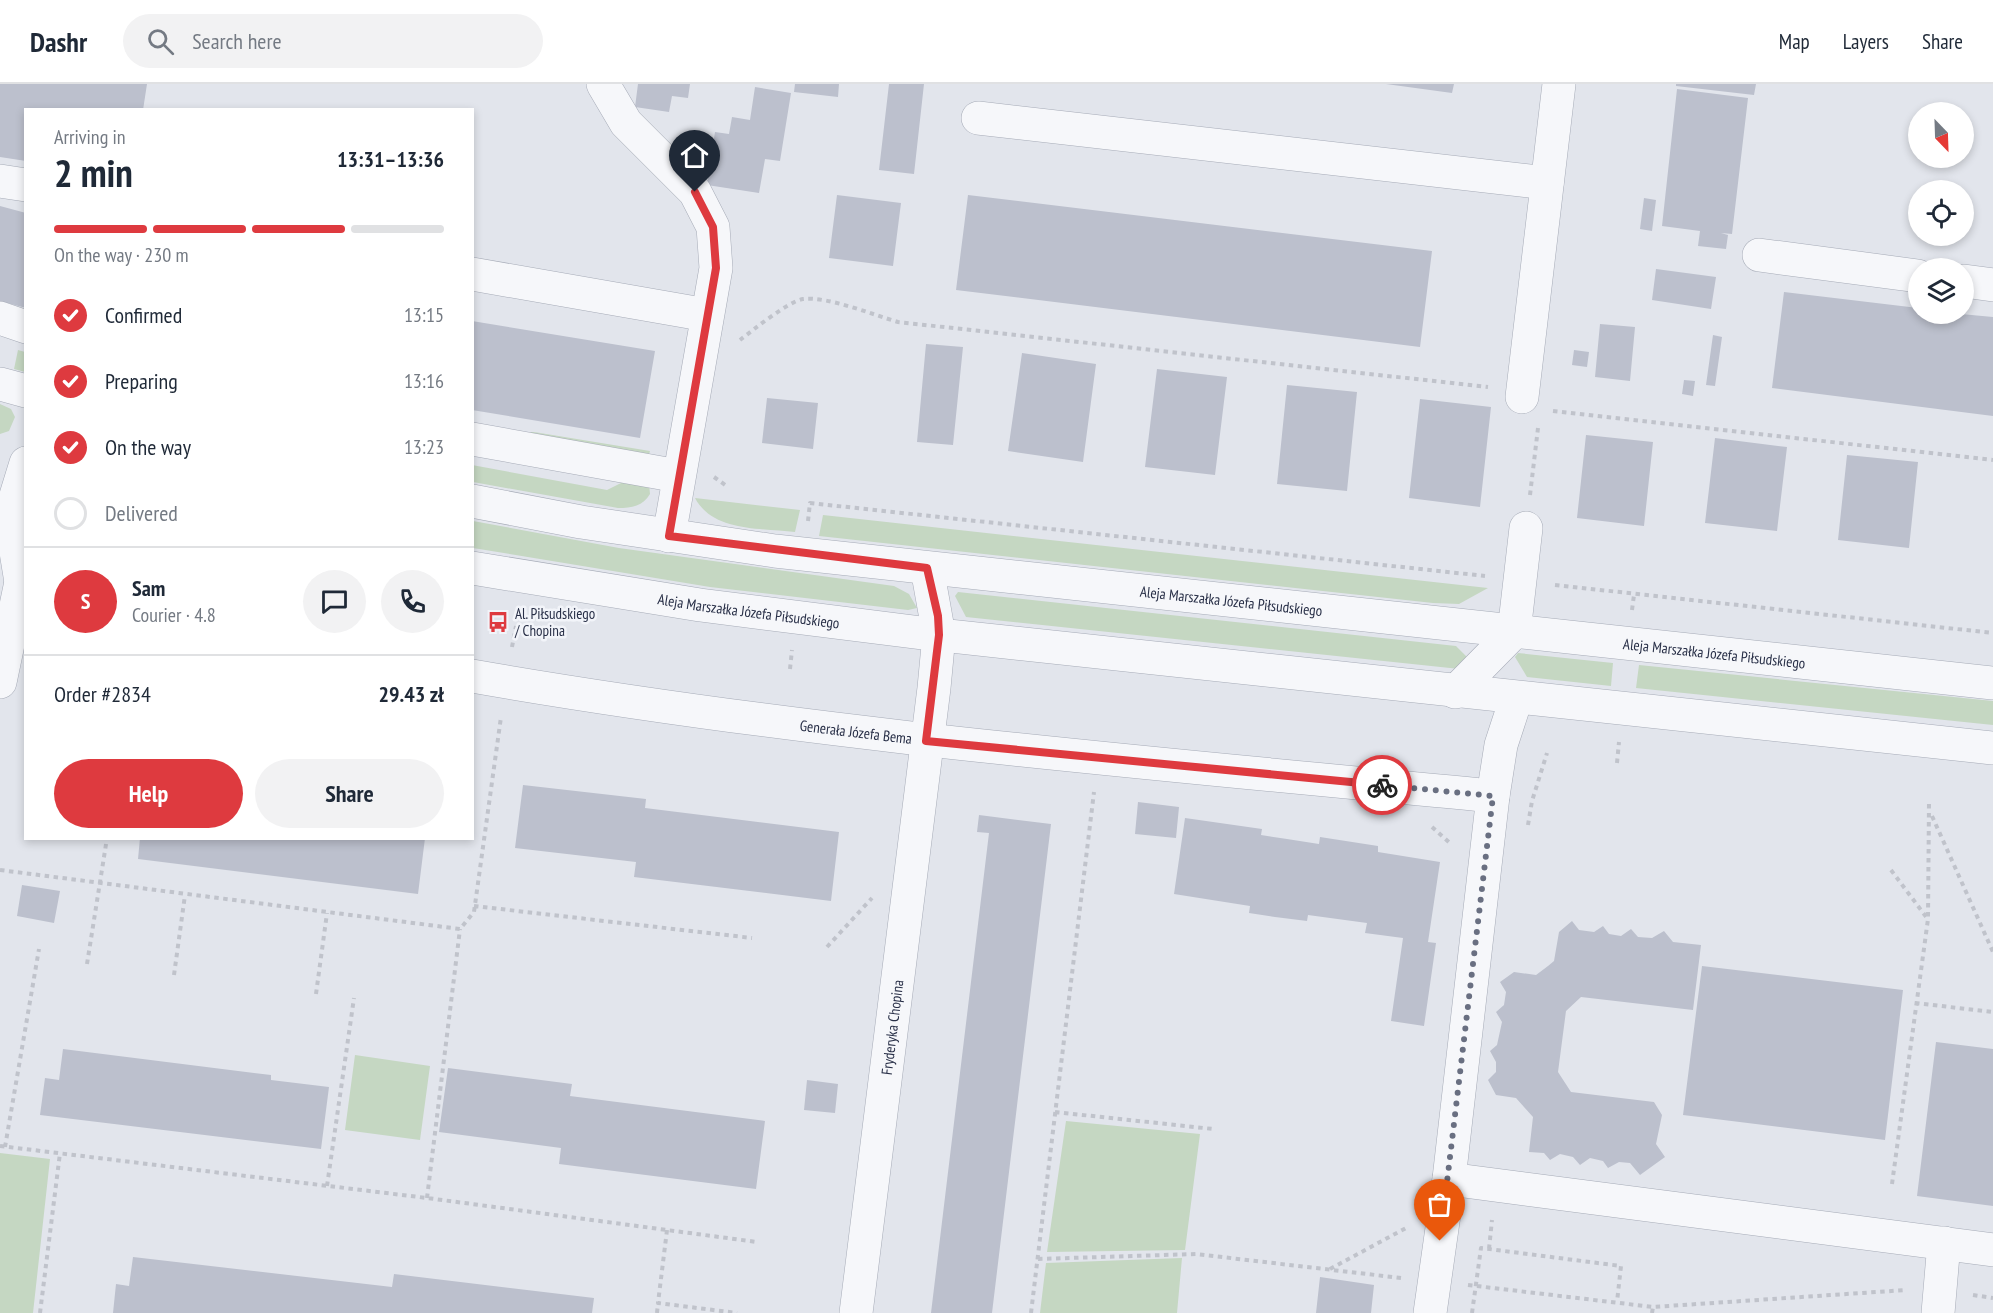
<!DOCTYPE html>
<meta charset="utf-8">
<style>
body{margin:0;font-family:"PT Sans Narrow",sans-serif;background:#f2f2f3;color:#1f2937;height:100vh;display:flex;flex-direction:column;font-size:22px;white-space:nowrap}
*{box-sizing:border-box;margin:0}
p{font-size:20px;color:#747a83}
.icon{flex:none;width:33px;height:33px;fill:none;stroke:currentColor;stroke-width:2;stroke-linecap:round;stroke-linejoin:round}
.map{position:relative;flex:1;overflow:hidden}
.panel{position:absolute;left:24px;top:24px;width:450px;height:732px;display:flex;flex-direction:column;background:#fff;border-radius:0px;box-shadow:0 3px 9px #0003}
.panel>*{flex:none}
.needle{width:39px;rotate:157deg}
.tools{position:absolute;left:1908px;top:18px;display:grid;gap:12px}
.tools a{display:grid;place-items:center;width:66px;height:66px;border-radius:50%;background:#fff;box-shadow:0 3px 9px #0003;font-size:30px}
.pin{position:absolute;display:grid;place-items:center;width:51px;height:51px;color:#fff;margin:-62px -26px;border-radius:50% 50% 50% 0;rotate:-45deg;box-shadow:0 0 6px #0007}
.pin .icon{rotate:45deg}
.courier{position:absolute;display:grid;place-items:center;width:60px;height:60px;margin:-30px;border:4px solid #de3a3f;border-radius:50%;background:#fff;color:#222;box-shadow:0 2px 8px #0007}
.overview em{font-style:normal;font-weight:600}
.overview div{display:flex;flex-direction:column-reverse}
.overview{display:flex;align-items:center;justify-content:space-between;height:102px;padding:0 30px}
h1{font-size:39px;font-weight:600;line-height:45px}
.bar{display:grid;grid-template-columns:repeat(4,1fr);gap:9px 6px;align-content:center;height:72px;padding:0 30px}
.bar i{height:8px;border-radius:4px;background:#e0e1e3}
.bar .on{background:#de3a3f}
.bar p{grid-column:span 4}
.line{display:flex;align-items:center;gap:15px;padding:0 30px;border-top:2px solid #e0e1e3}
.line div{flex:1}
.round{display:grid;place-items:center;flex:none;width:63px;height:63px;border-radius:32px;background:#f2f2f3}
ol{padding:0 30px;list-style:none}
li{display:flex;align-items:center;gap:18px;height:66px}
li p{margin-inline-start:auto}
li .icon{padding:6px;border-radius:50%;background:#de3a3f;color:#fff;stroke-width:4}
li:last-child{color:#747a83}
li i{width:33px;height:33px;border:3px solid #e0e1e3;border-radius:50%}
.primary-button{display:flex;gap:12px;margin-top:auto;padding:12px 30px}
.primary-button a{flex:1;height:69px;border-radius:36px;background:#de3a3f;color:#fff;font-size:24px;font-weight:600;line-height:69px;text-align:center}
.primary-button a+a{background:#f2f2f3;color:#1f2937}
header{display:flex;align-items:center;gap:36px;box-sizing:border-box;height:84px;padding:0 30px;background:#fff;border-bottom:2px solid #e0e1e3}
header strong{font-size:28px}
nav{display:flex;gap:33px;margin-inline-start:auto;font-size:21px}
.search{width:420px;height:54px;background:#f2f2f3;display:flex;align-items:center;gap:15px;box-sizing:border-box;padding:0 21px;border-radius:33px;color:#747a83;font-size:22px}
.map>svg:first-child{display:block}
</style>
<header>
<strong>Dashr</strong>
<div class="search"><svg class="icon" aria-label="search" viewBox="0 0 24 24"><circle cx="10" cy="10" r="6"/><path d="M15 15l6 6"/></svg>Search here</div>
<nav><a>Map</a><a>Layers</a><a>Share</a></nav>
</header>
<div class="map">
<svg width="1993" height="1229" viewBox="0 0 1993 1229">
<rect width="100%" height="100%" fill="#e2e5ec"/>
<!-- green -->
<path fill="#c5d7c2" d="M18,266L25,268V288L14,285Z
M0,320L11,325L15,333L9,347L0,350Z
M531,348H534L650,367L647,377L529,351Z
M472,381L607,406L631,394L649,400L650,410C643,422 632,424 618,424L473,398Z
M695,414L800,426L795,448C761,444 713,448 695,414Z
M823,431L1488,504L1459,520L1433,519L819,452Z
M473,437L619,464L894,502L909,510L917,524L908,526L710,503L473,464Z
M958,508L1456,562L1469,575V586L966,533L955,512Z
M1518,569L1613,579L1611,602L1527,593L1515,573Z
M1639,581L1993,617V641L1636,604Z
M355,971L430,982L420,1056L345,1046Z
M1066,1037L1200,1050L1185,1166L1047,1168Z
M0,1069L50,1075L33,1229H0Z
M1182,1174L1177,1229H1040L1046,1179Z"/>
<!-- building -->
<path fill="#bcc0cd" d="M0,0H147L143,26H26V77L0,73Z
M638,0H690L688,14L672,12L669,28L635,23Z
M795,0H839L838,13L794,8Z
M889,0H924L914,90L879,86Z
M1386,0H1454L1452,9Z
M1676,0H1756L1754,11L1676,2Z
M755,3L791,9L780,77L765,75L759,109L707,101L715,48L729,50L732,33L750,36Z
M1677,5L1748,14L1732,150L1721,149L1728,151L1726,165L1698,162L1700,147L1662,142Z
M837,111L901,119L893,182L829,174Z
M968,111L1432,167L1420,263L956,206Z
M1644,114L1656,116L1652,147L1640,145Z
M0,122L26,129V224L0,217Z
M1656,185L1716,193L1711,225L1652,216Z
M1784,208L1918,224V230H1961L1993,233V332L1772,304Z
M472,237L655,267L640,354L472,326Z
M1600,240L1635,243L1630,297L1595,293Z
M1713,251L1722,253L1715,302L1706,301Z
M926,260L963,263L953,361L917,358Z
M1574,266L1589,268L1587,283L1572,281Z
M1022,269L1096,280L1083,378L1008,367Z
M1157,285L1227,293L1215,391L1145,383Z
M1684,296L1695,297L1693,312L1682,310Z
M1287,301L1357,308L1347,407L1277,400Z
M767,314L818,319L813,365L762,359Z
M1420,315L1491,323L1480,423L1409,414Z
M1586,351L1653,358L1644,442L1577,434Z
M1715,354L1787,363L1777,447L1705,439Z
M1847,371L1918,378L1909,464L1838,456Z
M523,701L646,715L645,724L839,748L831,817L634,793L636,778L515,764Z
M1138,718L1179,723L1176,754L1135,750Z
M979,731L1051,740L992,1229H931L989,749L977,748Z
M1185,734L1262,745L1261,751L1287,755L1319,760L1320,753L1378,762V768L1440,778L1428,858L1436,859L1424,942L1391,937L1403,854L1365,849L1367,839L1308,831L1307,837L1275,833L1249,829L1250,822L1174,810Z
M140,754H425L418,810L138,775Z
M22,801L60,807L54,839L17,832Z
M1572,837L1579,846L1594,848L1603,842L1609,850L1621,852L1631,845L1638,853L1652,854L1664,847L1673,858L1701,861L1693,926L1581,913L1566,927L1558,988L1571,1008L1654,1018L1662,1031L1656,1060L1665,1073L1640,1091L1630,1079L1619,1078L1608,1084L1603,1077L1590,1074L1580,1081L1573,1073L1560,1070L1550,1076L1544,1069L1529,1068L1533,1033L1516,1014L1496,1011L1488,996L1496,988V978L1490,967L1497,961L1502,938L1496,928L1504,921L1506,908L1500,898L1514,888L1536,891L1548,882L1554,877L1559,848Z
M1702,882L1903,906L1885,1056L1683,1031Z
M1936,958L1993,965V1122L1917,1112Z
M63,965L271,991V996L329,1003L321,1065L40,1031L45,994L59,996Z
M448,984L572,1000L570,1012L765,1037L756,1105L559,1080L561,1064L439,1048Z
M807,996L838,1000L835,1029L804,1026Z
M133,1173L392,1203L394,1190L594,1214L592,1229H113L116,1200L129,1202Z
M1320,1193L1374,1201L1371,1229H1316Z"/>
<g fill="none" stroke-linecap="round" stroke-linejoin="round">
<defs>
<g id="minor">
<path d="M603,0L626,39L695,108L713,143L716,184L669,452"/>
<path d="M978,34L1547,99"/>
<path d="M0,97L26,101"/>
<path d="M1759,171L1918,192"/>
<path d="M472,190L707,231"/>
<path d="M1964,197L1993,201"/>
<path d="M0,234L26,243"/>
<path d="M0,300L26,307"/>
<path d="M1522,313L1559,0"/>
<path d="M472,355L678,392"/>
<path id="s1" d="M472,417L581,438L775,467L1993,599"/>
<path id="s2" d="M472,484L700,521L922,549L1993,664"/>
<path d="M21,498L10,431L26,379"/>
<path id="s3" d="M472,592C810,651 1152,679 1493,712"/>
<path d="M0,598L21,498L26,492"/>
<path d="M1455,608L1514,548L1526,444"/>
<path d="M1449,1095L1993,1166"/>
<path id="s4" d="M856,1229L934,604L939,551L927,484"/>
<path d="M1430,1229L1449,1095L1493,712L1501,661L1516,615"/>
<path d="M1938,1229L1944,1159"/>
</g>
</defs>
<!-- minor casing -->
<use href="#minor" stroke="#a6abb7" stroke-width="34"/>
<!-- path -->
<path stroke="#c0c3cb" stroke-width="4" stroke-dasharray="4.5 4.5" stroke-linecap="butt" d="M740,256C753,246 789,217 803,215C827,212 874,231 898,238L1488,303
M1553,327L1993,376
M714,393L728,403
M1530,411L1538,344
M808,437L810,419L1485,492
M1555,501L1993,549
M1632,526L1634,511
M512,563L516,542
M790,585L792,566
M1617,679L1619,658
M1932,732L1993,868
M1528,741L1532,717L1547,669
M1432,743L1451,760
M0,786L460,845L474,828L501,633
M1891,786L1927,834
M474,822L752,854
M827,863L872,814
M87,880L107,754
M174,891L185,811
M316,910L327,829
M1915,919L1993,928
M1055,1028L1213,1045
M0,1062L427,1114L757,1158
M5,1063L39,865
M1892,1100L1928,835L1929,718
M327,1102L354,914
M427,1114L460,845
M667,1146L658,1219L737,1229
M1489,1165L1492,1136
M1038,1175L1196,1170L1401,1194
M1330,1185L1406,1144
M1468,1201L1653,1223L1906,1206
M1973,1211L1993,1214
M40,1229L60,1069
M657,1229L658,1219
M1031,1229L1094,708
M1472,1229L1481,1164L1621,1182L1617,1218
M1652,1229L1653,1223"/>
<!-- minor -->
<use href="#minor" stroke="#f6f7fa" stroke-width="33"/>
</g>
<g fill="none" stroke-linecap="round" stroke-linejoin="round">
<!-- done -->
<path stroke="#696f81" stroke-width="6" stroke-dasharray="0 10.8" d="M1382,701L1493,712L1440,1157"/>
<!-- route -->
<path stroke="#de3a3f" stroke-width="8" d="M695,108L713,143L716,184L669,452L927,484L938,532L939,551L926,657L1382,701"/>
</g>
<!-- icons -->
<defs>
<symbol id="bus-bare" viewBox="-9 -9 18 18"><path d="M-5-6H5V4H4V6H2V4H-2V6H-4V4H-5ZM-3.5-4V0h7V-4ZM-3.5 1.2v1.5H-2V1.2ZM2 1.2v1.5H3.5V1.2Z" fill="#de3a3f" stroke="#f2f4f9" stroke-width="2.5" paint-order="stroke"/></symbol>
</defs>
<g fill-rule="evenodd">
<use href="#bus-bare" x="483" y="523" width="30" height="30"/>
</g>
<g text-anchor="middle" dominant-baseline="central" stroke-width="5" stroke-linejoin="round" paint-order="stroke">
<!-- street labels -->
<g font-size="15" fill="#282f47" stroke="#f2f4f9">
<text stroke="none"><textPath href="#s1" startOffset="766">Aleja Marszałka Józefa Piłsudskiego</textPath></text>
<text stroke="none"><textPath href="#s2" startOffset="280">Aleja Marszałka Józefa Piłsudskiego</textPath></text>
<text stroke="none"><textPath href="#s1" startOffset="1252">Aleja Marszałka Józefa Piłsudskiego</textPath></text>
<text stroke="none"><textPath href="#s3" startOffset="388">Generała Józefa Bema</textPath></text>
<text stroke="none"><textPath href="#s4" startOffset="288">Fryderyka Chopina</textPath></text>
</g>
<!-- poi labels -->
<g font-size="15" fill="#282f47" stroke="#f2f4f9" text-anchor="start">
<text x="515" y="529">Al. Piłsudskiego<tspan x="515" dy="17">/ Chopina</tspan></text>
</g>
</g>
</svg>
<div class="tools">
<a><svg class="needle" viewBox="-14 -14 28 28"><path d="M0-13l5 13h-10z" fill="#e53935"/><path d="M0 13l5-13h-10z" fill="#747a83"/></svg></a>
<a><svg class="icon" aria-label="locate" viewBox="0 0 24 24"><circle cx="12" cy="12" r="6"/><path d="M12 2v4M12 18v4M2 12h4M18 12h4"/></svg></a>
<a><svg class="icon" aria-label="layers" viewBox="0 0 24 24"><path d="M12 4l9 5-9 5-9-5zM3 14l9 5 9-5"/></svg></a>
</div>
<div class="pin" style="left:1440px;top:1157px;background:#ea580c"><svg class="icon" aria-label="bag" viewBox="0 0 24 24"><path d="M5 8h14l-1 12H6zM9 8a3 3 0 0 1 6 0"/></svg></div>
<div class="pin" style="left:695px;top:108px;background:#1f2937"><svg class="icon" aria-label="home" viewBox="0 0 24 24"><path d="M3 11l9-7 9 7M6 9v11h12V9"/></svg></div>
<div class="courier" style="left:1382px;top:701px"><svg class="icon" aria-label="bike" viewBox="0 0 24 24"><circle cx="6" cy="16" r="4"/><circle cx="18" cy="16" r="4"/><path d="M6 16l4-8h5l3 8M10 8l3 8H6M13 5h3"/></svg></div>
<section class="panel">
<div class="overview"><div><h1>2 min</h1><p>Arriving in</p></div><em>13:31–13:36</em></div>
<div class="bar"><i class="on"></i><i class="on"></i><i class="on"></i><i></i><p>On the way · 230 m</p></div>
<ol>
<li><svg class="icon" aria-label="check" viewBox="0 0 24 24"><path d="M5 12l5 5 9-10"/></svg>Confirmed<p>13:15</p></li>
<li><svg class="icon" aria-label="check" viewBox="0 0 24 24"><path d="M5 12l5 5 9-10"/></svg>Preparing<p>13:16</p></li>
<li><svg class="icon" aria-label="check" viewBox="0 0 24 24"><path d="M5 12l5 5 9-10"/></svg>On the way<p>13:23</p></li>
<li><i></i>Delivered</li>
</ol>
<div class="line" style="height:108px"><b class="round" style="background:#de3a3f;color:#fff">S</b><div><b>Sam</b><p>Courier · 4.8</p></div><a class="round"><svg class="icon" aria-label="chat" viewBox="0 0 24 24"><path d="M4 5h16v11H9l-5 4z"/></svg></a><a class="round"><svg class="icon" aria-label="phone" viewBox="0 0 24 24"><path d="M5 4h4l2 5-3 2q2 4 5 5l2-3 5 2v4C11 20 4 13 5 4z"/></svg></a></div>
<div class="line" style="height:78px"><div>Order #2834</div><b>29.43 zł</b></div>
<div class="primary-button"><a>Help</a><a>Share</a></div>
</section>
</div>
